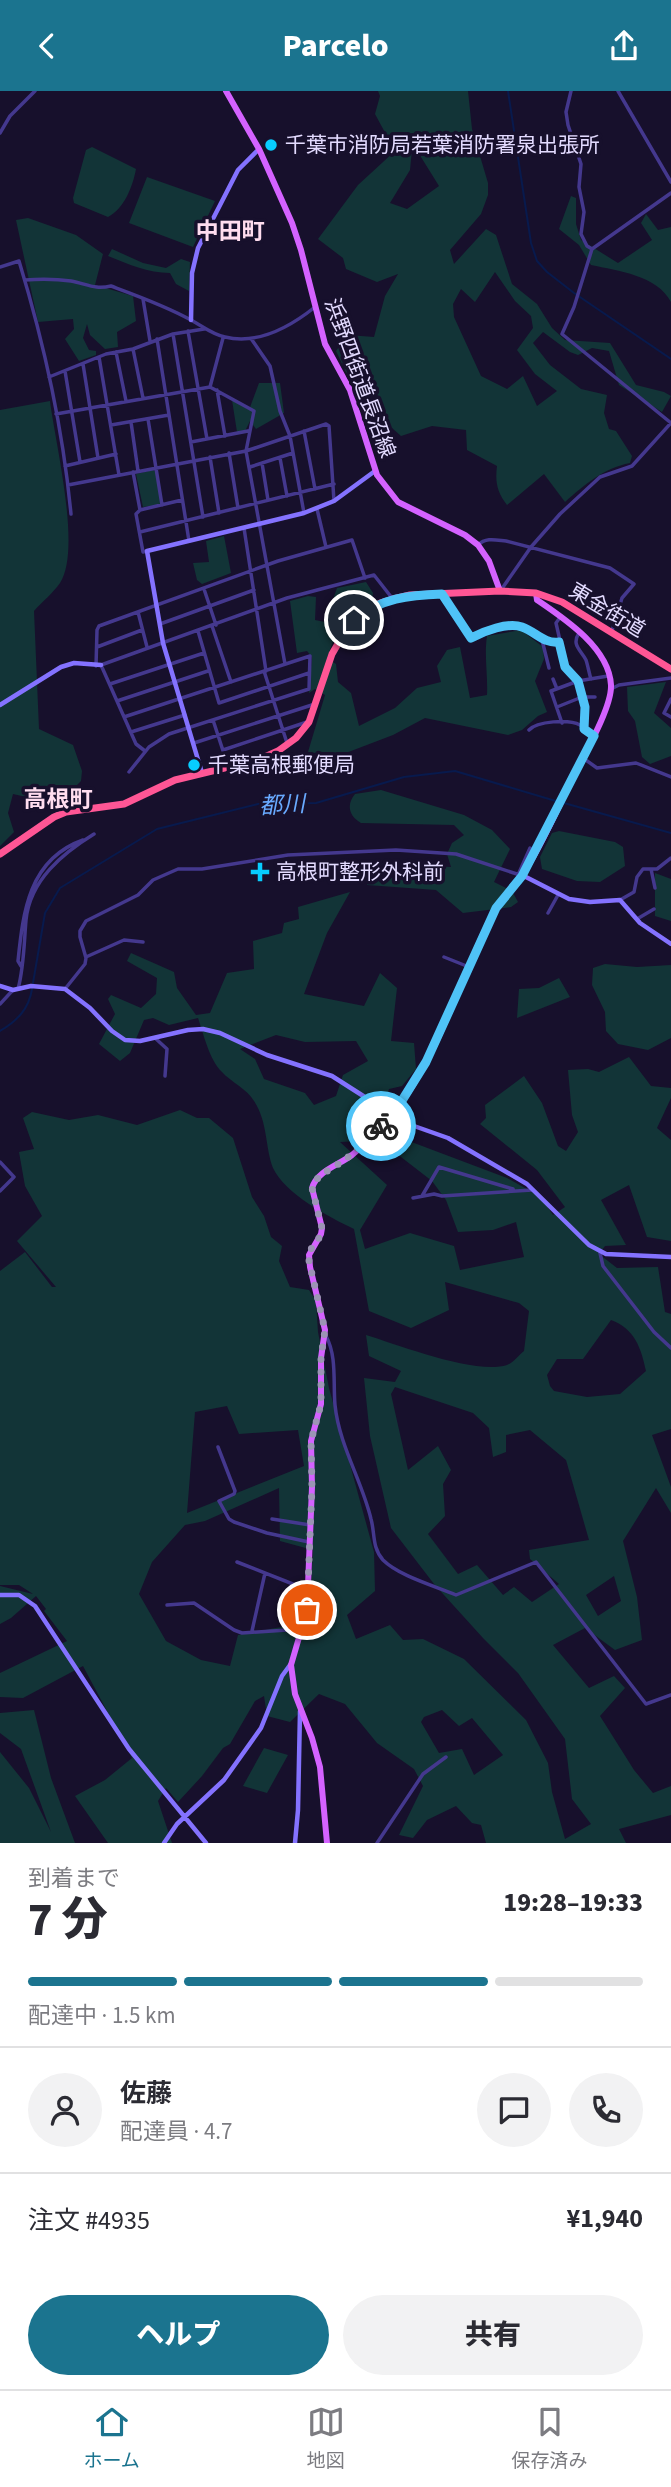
<!DOCTYPE html>
<html lang="ja">
<meta charset="utf-8">
<style>
body{margin:0;font-family:"Source Sans 3","Noto Sans JP",sans-serif;background:#f2f2f3;color:#2b2b33;height:100vh;display:flex;flex-direction:column;font-size:26px;white-space:nowrap}
*{box-sizing:border-box;margin:0}
p{font-size:23px;color:#7c7c81}
.icon{flex:none;width:38px;height:38px;fill:none;stroke:currentColor;stroke-width:2;stroke-linecap:round;stroke-linejoin:round}
.map{position:relative;height:1752px;overflow:hidden}
.details{display:flex;flex-direction:column;background:#fff;flex:1}
.details>*{flex:none}
.pin{position:absolute;display:grid;place-items:center;width:60px;height:60px;color:#fff;margin:-30px;border:4px solid #fff;border-radius:50%;box-shadow:0 2px 7px #0007}
.courier{position:absolute;display:grid;place-items:center;width:70px;height:70px;margin:-35px;border:5px solid #4fc3f7;border-radius:50%;background:#fff;color:#222;box-shadow:0 2px 9px #0007}
.headline em{font-style:normal;font-weight:800}
.headline div{display:flex;flex-direction:column-reverse}
.headline{display:flex;align-items:center;justify-content:space-between;height:119px;padding:0 28px}
h1{font-size:46px;font-weight:800;line-height:52px}
.bar{display:grid;grid-template-columns:repeat(4,1fr);gap:10px 7px;align-content:center;height:84px;padding:0 28px}
.bar i{height:9px;border-radius:5px;background:#e1e1e2}
.bar .current{background:#1b748f}
.bar p{grid-column:span 4}
.line{display:flex;align-items:center;gap:18px;padding:0 28px;border-top:2px solid #e1e1e2}
.line div{flex:1}
.round{display:grid;place-items:center;flex:none;width:74px;height:74px;border-radius:37px;background:#f2f2f3}
.button{display:flex;gap:14px;margin-top:auto;padding:14px 28px}
.button a{flex:1;height:80px;border-radius:42px;background:#1b748f;color:#fff;font-size:28px;font-weight:800;line-height:80px;text-align:center}
.button a+a{background:#f2f2f3;color:#2b2b33}
header{display:flex;justify-content:space-between;align-items:center;height:91px;padding:0 28px;background:#1b748f;color:#fff;font-size:32px;font-weight:800}
.tabs{display:flex;justify-content:space-around;align-items:center;height:98px;border-top:2px solid #e1e1e2;background:#fff;font-size:19px;color:#7c7c81}
.tabs a{display:grid;justify-items:center;gap:4px}
.tabs .current{color:#1b748f}
.map>svg:first-child{display:block}
</style>
<header><svg class="icon" aria-label="back" viewBox="0 0 24 24"><path d="M15 5l-7 7 7 7"/></svg>Parcelo<svg class="icon" aria-label="share" viewBox="0 0 24 24"><path d="M12 15V3M7 8l5-5 5 5M5 13v7h14v-7"/></svg></header>
<div class="map">
<svg width="671" height="1752" viewBox="0 0 671 1752">
<rect width="100%" height="100%" fill="#17102c"/>
<!-- green -->
<path fill="#123437" fill-rule="evenodd" d="M378,0H468L472,38L488,92V104L481,123L450,159L454,173L486,138L496,144L512,193L537,213L552,237L565,249L610,252L636,294L664,301L671,305L662,321L619,294L609,260L592,257L578,264L570,261L543,241L533,252L550,274L581,298L607,304L604,322L609,338L616,340L632,365L630,372C604,377 584,394 565,411L544,383L507,414C497,401 495,391 497,375L467,359L466,339L432,335L401,345L392,337L370,344L352,294L336,260L348,244L374,246L385,205L398,183L377,191L346,178L343,167L318,148L358,94L395,60L375,23L380,5ZM412,58H416L439,95L407,118L390,112L410,79ZM495,181L515,210L531,225L533,237L517,259L535,283L557,300L537,315L523,285L507,298L481,285L454,226L453,213L461,198L475,211Z
M92,56L136,78C133,95 124,118 108,126L74,112L73,107L86,59Z
M147,86L215,110L193,156L129,132Z
M571,105L576,107V133L581,149L618,172L652,149L641,132L646,123L658,139L671,136V211C657,184 618,180 591,174L579,154L559,138Z
M28,127L76,144L103,163L95,194L133,205L136,230L117,241L118,256L105,258L90,244L87,233L83,247L89,259L96,260V264L79,270L65,248L74,238L73,228L38,231L16,129Z
M112,158L143,172L166,177L181,168L190,171L189,200L176,193L170,182C148,182 128,173 108,165Z
M259,292H280L284,322L256,338L250,330L245,340L237,341L232,309L249,319Z
M50,310C55,351 82,459 60,492C53,502 42,511 34,520L39,638L73,654L82,680L81,690L63,708L44,710L13,703L8,722L14,741L0,755V319Z
M153,379L156,381L161,411L159,414L143,416L136,383Z
M224,445L231,482L202,493L197,489L193,472L209,471L206,450Z
M366,491L373,502L372,510L336,542L327,567L336,573L338,591L351,602L359,635L395,617L417,597L441,591L437,575L447,559L460,556L470,607L487,604C488,584 484,565 487,545L521,539L543,556L544,568L535,590L547,621L538,625L522,639L508,644L425,627L393,644L338,665L308,661L325,604L315,598L309,602L312,566L307,560L297,562L290,510L308,505L316,506L315,529L325,531L337,497Z
M666,591L654,622L671,637V665L650,673L642,666L635,630L628,620L627,596Z
M381,699L464,724L492,739L510,758L494,791L512,800L518,811L511,816L463,822L436,799L367,794L366,771L451,776L447,763L452,752L464,744L454,734L361,732C349,725 346,714 355,703Z
M559,740L615,751L623,756L625,775L600,791L577,790L542,778L540,766L552,742Z
M655,782L671,788V830L655,825Z
M350,801L327,842L304,903L364,915L380,882L397,897L391,950L414,952L416,978L402,995L389,998L384,1016L385,1041L507,1087L541,1106L553,1124L565,1116L537,1079L480,1033L486,1027L485,1014L524,985L542,1012L558,1055L566,1060L578,1041L572,1024L568,979L588,978L599,981L629,966L651,995L671,997V1007L657,1037L671,1049V1150L647,1146L629,1094L601,1109L626,1154L605,1155L599,1163L617,1177L658,1176L665,1221L671,1223V1338L652,1344L671,1396V1422L656,1397L623,1450L637,1506L642,1549L615,1559L585,1537L553,1554L589,1597L614,1585L625,1597L600,1625L634,1679L653,1702L671,1695V1724L619,1738L626,1752H486L481,1734L472,1732L456,1715L427,1729L413,1747L399,1744L423,1695L414,1678L377,1652L345,1613L319,1603L290,1631L267,1625L264,1605L255,1610L230,1653L223,1657L202,1685L178,1711L166,1697L158,1710L172,1752H108L75,1705L105,1689L132,1667L83,1575L23,1607L0,1606V1582L67,1550L44,1520L46,1518L36,1505L11,1527L0,1533V1495L33,1503L19,1494H0V1180L25,1161L52,1196H56L17,1150L42,1125L25,1095L19,1061L34,1058L23,1027L32,1021L69,1029L98,1024L137,1034L180,1019L197,1027H209L233,1047L252,1106L264,1125L271,1146L282,1155L279,1170L290,1196L309,1199L316,1210L318,1241L329,1297L374,1461L375,1500L347,1524L356,1548L390,1534L403,1549L423,1548L464,1568L526,1629L548,1672L552,1701L565,1748L591,1733L572,1708L565,1648L518,1582L483,1547L434,1493L391,1437L370,1345L364,1287L395,1291L401,1280L369,1265L366,1244C399,1254 475,1284 507,1274C513,1272 519,1264 524,1260L529,1220L519,1212L445,1191L449,1219L411,1237L369,1220L354,1138C329,1126 285,1103 273,1077C265,1056 268,1031 254,1010C247,998 231,991 222,981C209,968 204,944 198,927L169,934L153,927L144,929L130,962L120,970L99,953L115,923L108,908L111,904L141,917L156,903L157,887L127,870L131,862L174,881L177,897L196,924L210,922L227,882L254,878L253,850L282,842L284,832L299,828L298,816ZM276,944L305,951L356,950L368,970L343,984L336,1005L314,1014L305,1002L264,988L255,968L240,958ZM379,1049L432,1090L446,1109L458,1141L493,1139L516,1131L524,1166L460,1179L454,1155L410,1142L365,1158L360,1139L387,1094L340,1051ZM611,1229C635,1238 641,1257 646,1280L620,1303L587,1306L554,1300L550,1295L547,1284L557,1268H583ZM395,1296L473,1322L489,1337L493,1366L506,1361V1344L530,1339L566,1369L589,1449L529,1459L530,1468L559,1493L532,1511L514,1496L503,1504L477,1474L458,1483L428,1443L445,1425L443,1393L451,1379L438,1355L408,1379L391,1303ZM227,1315L239,1343L298,1339L304,1375L187,1422L195,1321ZM279,1397L280,1450L313,1459L310,1507L295,1536H281L238,1544L230,1575L201,1569L166,1550L139,1503L152,1471L185,1434L205,1430ZM614,1485L621,1510L598,1525L586,1504ZM442,1619L459,1635L472,1627L503,1664L474,1684L462,1658L439,1662L421,1631L424,1626Z
M605,873L637,876L671,874V947L648,959L618,953L606,940L605,921L592,894L593,877Z
M559,887L570,906L517,927L519,898L539,897Z
M34,1619L51,1687L75,1752H0V1661L29,1697L51,1741L21,1658L0,1642V1622Z
M264,1657L288,1664L267,1702L243,1695Z"/>
<g fill="none" stroke-linecap="round" stroke-linejoin="round">
<!-- stream -->
<path stroke="#081a4d" stroke-width="2" d="M508,0L531,152L537,170L547,181L574,202L671,268
M564,712L671,742
M33,892L45,822L60,797L157,738L258,713L316,712L404,686L455,680L559,711
M0,940C17,930 29,918 32,898"/>
<!-- street -->
<path stroke="#44388e" stroke-width="3.5" d="M571,0L566,21L568,34L581,73L579,96L584,121L581,143L587,155L592,158
M618,0L671,91
M0,42L10,25L35,0
M671,102L592,158L574,216L562,243L671,332
M0,176L19,170C44,252 63,339 71,423
M25,189C40,188 56,188 71,190C87,193 95,199 111,195C138,205 166,215 191,229C202,235 213,244 225,246C258,254 290,236 315,216
M143,208L150,250
M188,240L207,348
M173,243L203,426
M157,248L189,450
M252,249L270,275L280,320L290,345L304,422
M133,258L143,307
M116,261L126,310
M99,266L119,384
M83,273L98,367
M65,280L80,371
M49,286L106,263L133,258L173,243L204,238
M210,296L223,247
M217,299L225,345
M56,323L210,296L254,320L246,360L285,573
M148,328L162,414
M131,331L138,380
M111,334L169,324
M304,340L315,398
M191,351L248,340
M229,362L238,417
M210,366L219,422
M280,367L287,405
M262,372L268,409
M65,375L116,363
M250,376L293,362
M133,381L140,419L136,423L143,461L147,460
M68,394L246,360L326,333L329,335L334,410
M317,418L326,456
M140,419L182,409
M244,437L266,580
M140,441L334,393
M478,454C486,446 496,449 506,450L610,477L634,493L622,507L612,540
M204,498L216,534
M501,499L531,456L560,423L600,386L632,375L671,332
M444,505L471,547C484,540 508,531 522,536C536,541 544,553 559,551
M138,521L147,556
M561,525L556,532L566,576L578,590L585,616L584,638
M160,533L254,499
M212,535L231,591
M198,540L219,612L309,582
M579,542C571,554 581,559 586,569C588,575 589,582 591,588
M542,549L549,577
M97,556L142,539
M96,575L97,539L99,535L278,470L352,449L365,487
M264,580L287,652
M553,588L557,598
M110,593L204,562
M613,597L619,594L671,587
M671,608L664,622L671,626
M117,610L208,580
M557,616L582,606H595
M124,626L310,565L309,598L169,643L149,656L129,681
M213,629L228,675
M562,632L551,600L578,590L608,585
M529,639C537,630 569,628 580,634C585,637 589,642 594,645
M131,641L185,624
M194,652L315,613
M223,659L307,631
M145,660L136,653L101,574L287,507L374,484L392,507
M583,667L597,677L636,672L671,686
M651,778L655,797
M518,784L530,757
M620,809L634,801L637,786L643,778H657L671,767
M548,822L558,804
M637,828L654,818
M86,866L124,849L143,851
M444,866L469,876
M21,875L18,870C23,821 29,768 83,749
M18,898C24,876 24,852 26,829C30,789 63,762 94,743
M65,898L85,873L86,867L80,846V840L86,830L138,804L153,789L178,778H202L288,764L396,759L456,763L520,784
M0,913L13,899
M155,947L167,958L165,985
M0,1071L14,1086L0,1100
M422,1105L439,1076L513,1098
M413,1107L434,1103L442,1105L532,1099
M600,1162L603,1175L654,1241L671,1257
M326,1245C337,1265 333,1292 335,1314C339,1354 362,1390 371,1428C375,1442 372,1457 383,1469C399,1485 435,1495 456,1504L536,1471L646,1613L671,1604
M218,1356L235,1400L234,1403L219,1410L229,1428L234,1431L267,1442L309,1451
M272,1428L310,1434
M237,1471L308,1499
M167,1514L194,1512L234,1539L242,1542L302,1538
M252,1540L265,1482
M377,1752L423,1683L446,1666"/>
<!-- secondary -->
<path stroke="#8472ff" stroke-width="4.5" d="M191,229L192,182L198,157L238,79L259,58
M0,614L61,576L74,572L101,574
M202,682L163,552L147,460L304,422L334,410L375,380
M522,784L569,808L590,811L620,809L640,832L671,853
M0,895L13,899L31,895L65,898L90,917L112,940L125,949L140,950L188,939L203,938L220,942L267,964L332,985L393,1024L414,1035L448,1047L527,1093L589,1154L606,1163L671,1166
M0,1504H19L35,1515L129,1658L206,1752
M164,1752L177,1733L224,1689L261,1637L282,1585L290,1574
M295,1752L298,1719L300,1620"/>
<!-- primary -->
<path stroke="#d462ff" stroke-width="6" d="M226,0L259,58L292,132L301,159L325,253L350,299L377,384L398,411L465,444L478,454L489,470L500,500
M327,1752L320,1676L312,1647L295,1603L291,1574L307,1519L312,1396L311,1350L321,1313V1267L325,1239L310,1176L309,1164L321,1143L322,1137L312,1097C317,1080 339,1074 352,1064C366,1052 382,1038 393,1023C440,963 460,886 495,819C502,807 513,797 521,786C541,757 559,714 575,682C585,662 612,616 611,594C609,557 565,528 537,509L536,502"/>
<!-- highway -->
<path stroke="#ff5695" stroke-width="7" d="M0,763L54,726L66,721L124,713L175,689L258,669L278,660L296,647L309,631L332,563L346,539L362,522L380,512L393,508L410,504L500,500L536,502L562,511L671,578"/>
</g>
<g fill="none" stroke-linecap="round" stroke-linejoin="round">
<!-- done -->
<path stroke="#9c94b5" stroke-width="7" stroke-dasharray="0 12.6" d="M307,1519L312,1396L311,1350L321,1313V1266L325,1239L309,1170L311,1158L319,1147L322,1137L312,1097L319,1085L345,1069L381,1035"/>
<!-- route -->
<path stroke="#4fc3f7" stroke-width="9" d="M354,529C380,507 410,504 442,503L471,547C484,540 508,531 522,536C536,541 544,553 559,551L565,576L578,590L585,616L584,638L594,645L522,785L496,817L426,971L393,1024L381,1035"/>
</g>
<!-- markers -->
<g fill="#07cdff" stroke="#17102c" stroke-width="2.5">
<circle cx="271" cy="54" r="7"/>
<circle cx="194" cy="674" r="7"/>
<path d="M256.5 770.5h7v7h7v7h-7v7h-7v-7h-7v-7h7z"/>
</g>
<g text-anchor="middle" dominant-baseline="central" stroke-width="7" stroke-linejoin="round" paint-order="stroke">
<!-- poi labels -->
<g font-size="21" fill="#e3dbff" stroke="#17102c" text-anchor="start">
<text x="285" y="54">千葉市消防局若葉消防署泉出張所</text>
<text x="208" y="674">千葉高根郵便局</text>
<text x="276" y="781">高根町整形外科前</text>
</g>
<!-- street labels -->
<g font-size="21" fill="#e3dbff" stroke="#17102c">
<text transform="translate(360 287) rotate(70)">浜野四街道長沼線</text>
<text transform="translate(607 519) rotate(31)">東金街道</text>
</g>
<!-- neighbourhood labels -->
<g font-size="23" font-weight="bold" fill="#ffddef" stroke="#17102c">
<text x="230" y="140">中田町</text>
<text x="58" y="708">高根町</text>
</g>
<!-- water labels -->
<g font-size="23" font-style="italic" fill="#69aaff" stroke="#17102c">
<text transform="translate(282 714) rotate(-3)">都川</text>
</g>
</g>
</svg>
<div class="pin" style="left:307px;top:1519px;background:#ea580c"><svg class="icon" aria-label="bag" viewBox="0 0 24 24"><path d="M5 8h14l-1 12H6zM9 8a3 3 0 0 1 6 0"/></svg></div>
<div class="pin" style="left:354px;top:529px;background:#1f2937"><svg class="icon" aria-label="home" viewBox="0 0 24 24"><path d="M3 11l9-7 9 7M6 9v11h12V9"/></svg></div>
<div class="courier" style="left:381px;top:1035px"><svg class="icon" aria-label="bike" viewBox="0 0 24 24"><circle cx="6" cy="16" r="4"/><circle cx="18" cy="16" r="4"/><path d="M6 16l4-8h5l3 8M10 8l3 8H6M13 5h3"/></svg></div>
</div>
<section class="details">
<div class="headline"><div><h1>7 分</h1><p>到着まで</p></div><em>19:28–19:33</em></div>
<div class="bar"><i class="current"></i><i class="current"></i><i class="current"></i><i></i><p>配達中 · 1.5 km</p></div>
<div class="line" style="height:126px"><a class="round"><svg class="icon" aria-label="person" viewBox="0 0 24 24"><circle cx="12" cy="8" r="4"/><path d="M4 21q1-7 8-7t8 7"/></svg></a><div><b>佐藤</b><p>配達員 · 4.7</p></div><a class="round"><svg class="icon" aria-label="chat" viewBox="0 0 24 24"><path d="M4 5h16v11H9l-5 4z"/></svg></a><a class="round"><svg class="icon" aria-label="phone" viewBox="0 0 24 24"><path d="M5 4h4l2 5-3 2q2 4 5 5l2-3 5 2v4C11 20 4 13 5 4z"/></svg></a></div>
<div class="line" style="height:91px"><div>注文 #4935</div><b>¥1,940</b></div>
<div class="button"><a>ヘルプ</a><a>共有</a></div>
</section>
<nav class="tabs">
<a class="current"><svg class="icon" aria-label="home" viewBox="0 0 24 24"><path d="M3 11l9-7 9 7M6 9v11h12V9"/></svg>ホーム</a>
<a><svg class="icon" aria-label="map" viewBox="0 0 24 24"><path d="M3 6l6-2 6 2 6-2v14l-6 2-6-2-6 2zM9 4v14M15 6v14"/></svg>地図</a>
<a><svg class="icon" aria-label="saved" viewBox="0 0 24 24"><path d="M7 4h10v16l-5-4-5 4z"/></svg>保存済み</a>
</nav>
